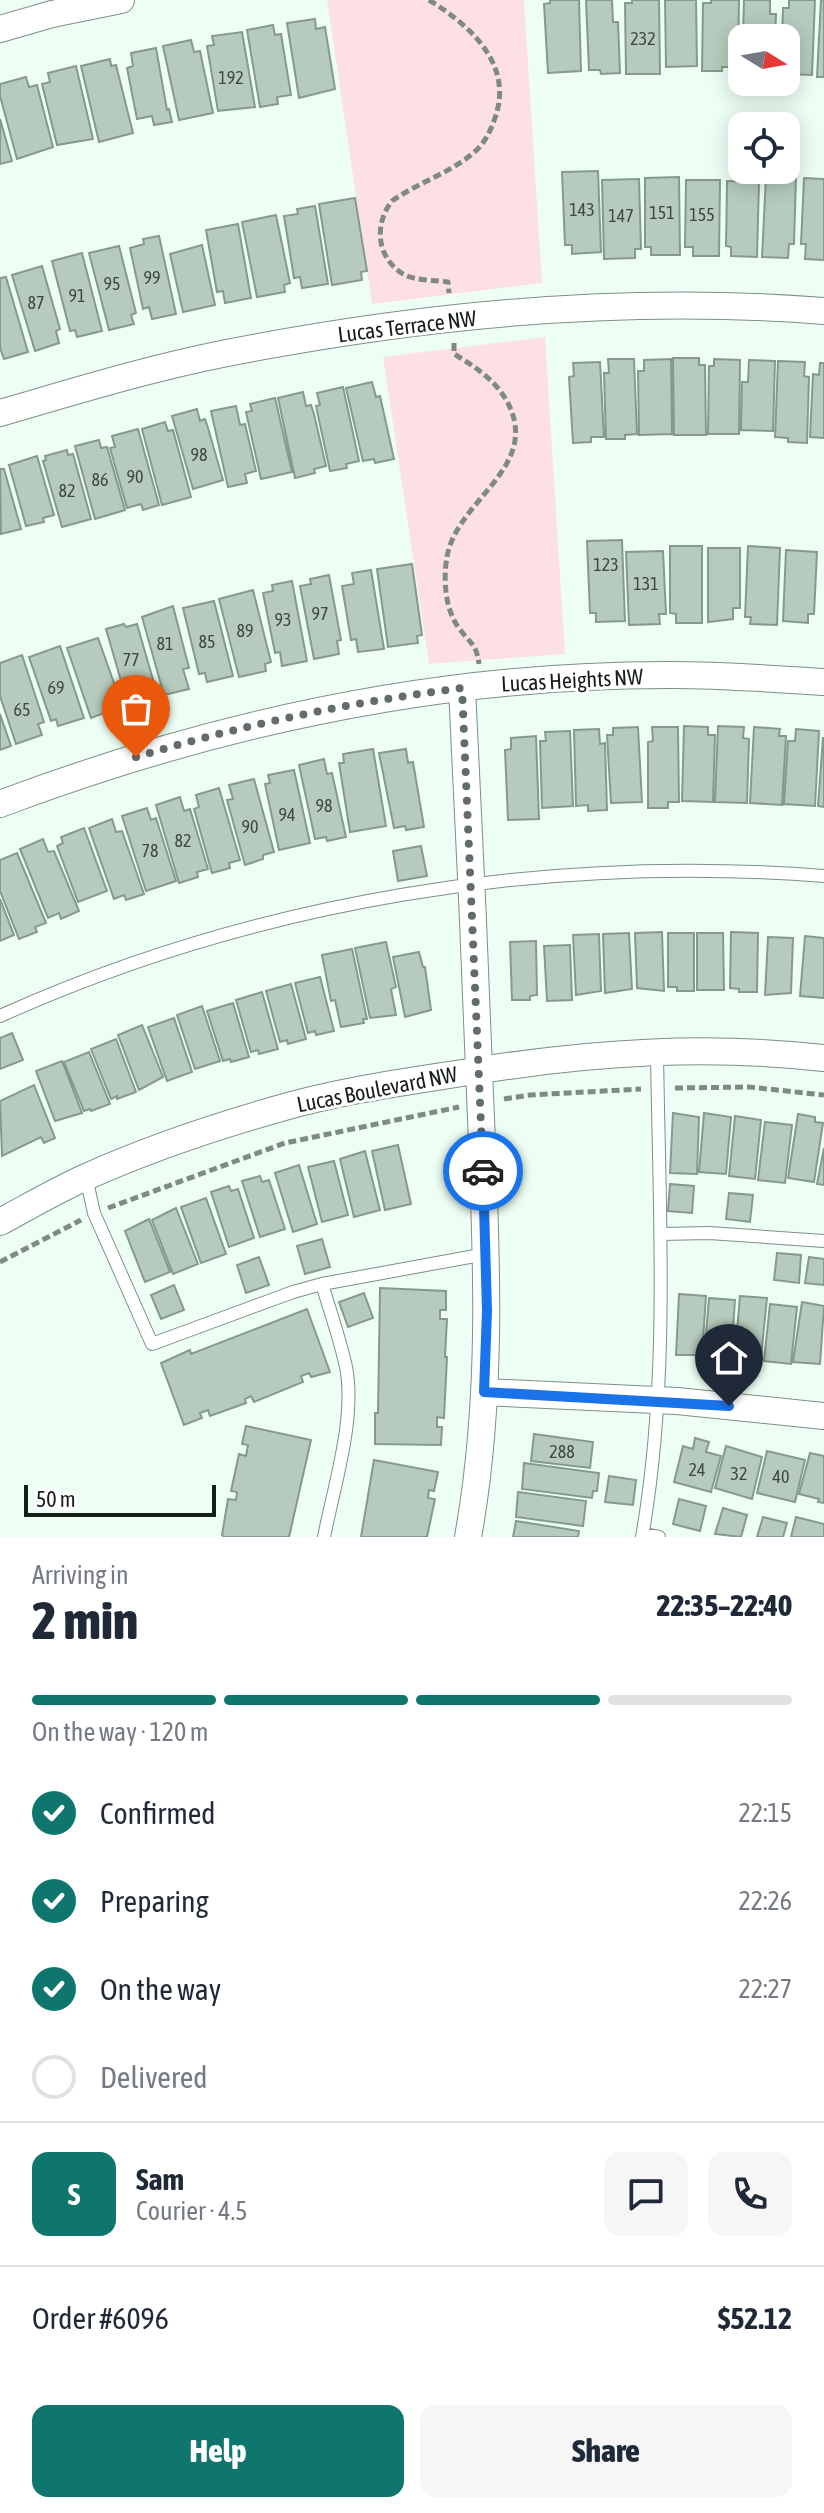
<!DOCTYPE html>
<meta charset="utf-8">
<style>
body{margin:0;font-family:"Asap Condensed",sans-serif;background:#f6f6f7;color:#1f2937;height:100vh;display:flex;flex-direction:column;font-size:30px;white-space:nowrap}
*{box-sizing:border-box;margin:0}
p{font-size:26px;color:#747a83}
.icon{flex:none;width:44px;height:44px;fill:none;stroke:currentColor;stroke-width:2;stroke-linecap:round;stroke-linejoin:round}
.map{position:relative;height:1537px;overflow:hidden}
.sheet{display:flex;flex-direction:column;background:#fff;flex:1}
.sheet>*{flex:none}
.needle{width:52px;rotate:101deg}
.tools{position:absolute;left:728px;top:24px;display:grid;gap:16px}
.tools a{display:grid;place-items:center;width:72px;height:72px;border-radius:16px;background:#fff;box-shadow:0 4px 20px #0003;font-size:40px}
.scale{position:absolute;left:24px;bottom:20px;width:192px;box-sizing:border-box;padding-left:8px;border:4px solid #171e1a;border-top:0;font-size:22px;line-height:28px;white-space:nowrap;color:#171e1a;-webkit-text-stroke:6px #fff;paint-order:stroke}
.pin{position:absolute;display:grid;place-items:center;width:68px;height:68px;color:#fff;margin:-82px -34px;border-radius:50% 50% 50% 0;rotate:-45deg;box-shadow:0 0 8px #0007}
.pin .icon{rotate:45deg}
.courier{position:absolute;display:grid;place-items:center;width:80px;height:80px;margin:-40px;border:6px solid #1a73e8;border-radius:50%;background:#fff;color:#222;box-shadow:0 2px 10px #0007}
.overview em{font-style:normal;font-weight:800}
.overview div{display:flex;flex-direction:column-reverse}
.overview{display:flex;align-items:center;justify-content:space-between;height:136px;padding:0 32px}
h1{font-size:52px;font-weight:800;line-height:60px}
.bar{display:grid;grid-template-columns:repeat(4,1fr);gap:12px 8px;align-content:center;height:96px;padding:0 32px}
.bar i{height:10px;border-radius:6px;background:#e0e1e3}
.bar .on{background:#0f766e}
.bar p{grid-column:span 4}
.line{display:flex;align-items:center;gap:20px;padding:0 32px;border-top:2px solid #e0e1e3}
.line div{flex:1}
.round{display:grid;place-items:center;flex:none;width:84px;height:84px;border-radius:16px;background:#f6f6f7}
ol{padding:0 32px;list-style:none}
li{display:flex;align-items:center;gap:24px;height:88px}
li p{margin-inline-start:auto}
li .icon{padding:8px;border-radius:50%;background:#0f766e;color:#fff;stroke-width:4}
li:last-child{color:#747a83}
li i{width:44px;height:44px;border:4px solid #e0e1e3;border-radius:50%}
.primary-button{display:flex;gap:16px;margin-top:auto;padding:16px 32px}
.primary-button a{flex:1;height:92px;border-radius:16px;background:#0f766e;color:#fff;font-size:32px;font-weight:800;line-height:92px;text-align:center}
.primary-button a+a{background:#f6f6f7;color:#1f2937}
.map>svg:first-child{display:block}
</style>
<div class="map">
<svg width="824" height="1537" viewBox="0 0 824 1537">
<rect width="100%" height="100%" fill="#edfff4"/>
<!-- green -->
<path fill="#fde0e6" d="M327,0H524L542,283L372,304Z
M545,337L565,654L429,664L383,357Z"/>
<!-- building -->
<path fill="#b6cbbe" stroke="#859a8d" stroke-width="2" d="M550,0H579L581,71L548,73L544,4L550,3Z
M586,0H612L613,22H618L620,73L601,74L600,70H589Z
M632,0H659L660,74H626L625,3H632Z
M665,0H696L697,66L666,67Z
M711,0H739L738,67H722V71H702L703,3H711Z
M744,0H770V14H776L775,38H743Z
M789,0H815L812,75L786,74V38H782L783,8H789Z
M821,0H824V77H817Z
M315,19L316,29L325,27L335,89L299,98L287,23Z
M273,25L275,35L281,34L291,95L277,97L278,104L260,107L247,30Z
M242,32L255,107L218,111L207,46L214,45L212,36Z
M191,40L194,52L200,51L213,113L179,120L163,46Z
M156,48L167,110L169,109L172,122L154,125L152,116L137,119L127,68L133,66L131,53Z
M110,59L111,66L116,65L133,133L99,142L81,66Z
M76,66L93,139L57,145L42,84L50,82L48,73Z
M26,77L29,87L37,85L53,147L17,159L0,96V84Z
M0,119L12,161L0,164Z
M598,171L601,252L572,254V245H565L562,172Z
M679,177L680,255H651V247H645V178Z
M766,177L796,178L794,244H789L788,258L762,257Z
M804,178L824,179V260L805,259L806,244H801Z
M639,179L641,249H635V258L604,259L602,180Z
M686,180H720L719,256H693V247H685Z
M727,181L759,182L757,257L731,256V247L726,246Z
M355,198L367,271L361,272L362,280L332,285L319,204Z
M315,206L328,284L302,288L300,277L294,278L284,216L298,214L297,209Z
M276,215L290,283L284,285L285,292L257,297L242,222Z
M238,224L251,298L225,303L223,291L217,292L206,230Z
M159,236L176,314L152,319L149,307L143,309L130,248L144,244L143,239Z
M202,245L215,305L183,312L170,254Z
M119,246L136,313L131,315L134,324L109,330L89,253Z
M82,253L102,331L77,337L75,330L70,331L52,261Z
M42,266L60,329L56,331L59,343L35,351L12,275Z
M6,277L28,352L4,359L0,348V278Z
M673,358H699V365H705L706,435H674Z
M608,359H634L637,434L625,435V439H606L604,373H609Z
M671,359L672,434L639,435L638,371H644V360Z
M714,359L740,360L739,434H708L709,366H714Z
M749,360L775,361L773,431L741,430L742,382H748Z
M778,361L805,362L804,376L809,377L807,443L788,442V438L775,437Z
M600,362L604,437H591V442L573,443L569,377L574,376L573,363Z
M820,363H824V438L810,437L813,374L819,375Z
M372,382L376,397L380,396L394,459L375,463L374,459L363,461L346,388Z
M343,387L359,461L346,464L347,468L330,471L316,406L320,405L317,393Z
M303,392L306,406L311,405L314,414L326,466L314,469L315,473L295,478L278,398Z
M275,398L292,472L261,479L246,412L252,411L250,404Z
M236,406L240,425L245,424L256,471L245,474L247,483L228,487L211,411Z
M197,409L200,421L205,419L208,428L223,480L193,489L172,416Z
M165,422L168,431L173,430L191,497L162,505L142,429Z
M138,429L159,505L143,510L141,504L127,508L110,448L115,447L112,436Z
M99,440L101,448L107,447L125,510L95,519L75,446Z
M67,450L68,455L73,454L91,519L62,527L43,461L46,460L45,456Z
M37,456L54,515L43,518L44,522L26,526L9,465Z
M0,469H4L21,529L1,534Z
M622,540L625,621L596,622V613H590L587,541Z
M670,546H702V623H676V614L670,613Z
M748,546L780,548L777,625L750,624L751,617H745Z
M708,548H740V608H733V619L708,622Z
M786,550L817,552L814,614H808V623L783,621Z
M663,551L666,614H659L660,624L629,625L626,552Z
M412,564L422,635L417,636L418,643L388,647L377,569Z
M371,570L384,649L358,652L356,639L351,640L342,586L354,584L352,573Z
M329,575L341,640L337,641L339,654L314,659L300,586L311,584L310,579Z
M292,581L307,661L282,666L280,652L275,653L263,593L273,591L272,585Z
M253,590L271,662L265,664L266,671L239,677L219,599Z
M214,601L233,676L207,682L205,673L199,674L183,608Z
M173,606L189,668L183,669L189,689L164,695L142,617Z
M124,624L126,627L137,624L158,697L133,704L129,690L124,691L106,629Z
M98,638L120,700L113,703L115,709L91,718L67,648Z
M60,646L84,718L58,726L56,719L51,721L29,657Z
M22,655L44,722L38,724L42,735L16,744L0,696V663Z
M0,714L11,746L0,750Z
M684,726L708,727V735H715L713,802L682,801Z
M718,726L744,727L743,738L749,739L747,803L715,802Z
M638,727L642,802L611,803L607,735H613V728Z
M652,727H678L679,802H668V808H648V742L653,741Z
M754,727L780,729L779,736H786L782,805L750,803Z
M599,729L600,744L605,743L607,810L588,811V805L576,806L574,730Z
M796,729L819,731L815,806L784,804L788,741H795Z
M570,731L573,806L542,808L540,741H546L545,732Z
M536,736L539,819L508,820L505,750L511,749V738Z
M823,738H824V807L818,806Z
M373,749L386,826L350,832L339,763H344L343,754Z
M406,749L408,763L413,762L424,827L406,830L405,826L394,828L379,753Z
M324,759L327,774L332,773L346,837L327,841L326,837L315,839L299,765Z
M294,770L310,843L279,850L265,784L270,783L268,775Z
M254,779L274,852L263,855V859L245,865L227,800L233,799L229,785Z
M219,788L240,860L229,863L230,868L212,873L194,809L199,807L196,795Z
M180,797L184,811L190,809L208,869L197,872L198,877L179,883L156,805Z
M147,808L151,820L156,818L176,881L146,891L122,816Z
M112,819L116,832L122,831L144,894L126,900L124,895L114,899L89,828Z
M84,828L107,891L78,902L57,846L63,843L61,837Z
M43,839L48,852L54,851L79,911L61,919L59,913L48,918L20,849Z
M421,846L427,876L398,881L393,851Z
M17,853L46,923L35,927L37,932L19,939L0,891V860Z
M0,899L14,935L0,941Z
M662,932L664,991L637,988L635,933Z
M731,932L758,933L757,992H739V989L730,988Z
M629,933L632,989L605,993L603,934Z
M668,933H694V991H677V987H668Z
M697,933H723L724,990H697Z
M599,934L601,991L576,995L573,935Z
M805,936L824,938V998L800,996Z
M768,937L793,938L791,993L765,995Z
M536,941L537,995L530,996V1000H512L510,942Z
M386,942L396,987L391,989L396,1015L370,1018L355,948Z
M570,945L572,1000L547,1001L544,946Z
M352,949L367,1019H363L364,1023L341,1027L335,1000L331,1001L322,955Z
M419,952L423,967H425L431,1010L405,1017L393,957Z
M320,977L334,1031L316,1035L315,1031L308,1033L295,983Z
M291,984L306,1039L288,1044L287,1040L280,1042L266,991Z
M262,992L278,1049L259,1054L258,1050L251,1052L236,1000Z
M233,1003L249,1057L231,1062L230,1059L223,1061L207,1011Z
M202,1006L220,1061L195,1069L177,1015Z
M174,1018L192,1072L167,1081L148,1027Z
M142,1025L163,1077L139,1090L118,1035Z
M12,1033L23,1060L0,1069V1038Z
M116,1039L136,1092L117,1099V1096L111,1099L91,1049Z
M89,1052L110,1104L91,1111L90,1109L84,1111L64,1062Z
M62,1061L82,1113L55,1121L36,1071Z
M34,1085L55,1138L44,1143L41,1137L2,1156L0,1101Z
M673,1113L699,1117L697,1174L670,1173Z
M704,1113L731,1117L726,1174L699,1172Z
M798,1114L815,1117V1122L823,1123L814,1182L788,1178Z
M735,1116L761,1120L755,1179L729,1176Z
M765,1122L792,1125L785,1183L758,1180Z
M398,1145L411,1204L385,1210L372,1151Z
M824,1148V1185L817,1184Z
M365,1151L380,1210L354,1217L340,1159Z
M334,1161L348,1215L322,1222L308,1167Z
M299,1165L317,1224L293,1232L275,1173Z
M260,1176L262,1182L269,1180L285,1229L260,1237L242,1181Z
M670,1184L694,1186L692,1213L668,1211Z
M229,1186L231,1191L238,1189L254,1238L229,1247L211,1192Z
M729,1193L753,1195L750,1222L726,1219Z
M206,1198L226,1254L201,1263L181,1207Z
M176,1208L198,1264L173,1274L152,1220Z
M149,1219L170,1272L145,1282L125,1231Z
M322,1239L330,1267L305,1274L297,1246Z
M777,1253L801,1255L799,1283L774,1280Z
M259,1257L269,1285L246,1293L237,1265Z
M809,1257L824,1259V1285L805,1283Z
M174,1285L184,1310L161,1319L151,1295Z
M380,1288L446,1291V1310H440V1319H447L445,1357H447L444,1418L437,1417V1427H442L441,1445L375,1444V1413H378Z
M364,1293L373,1318L348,1327L339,1302Z
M679,1294L706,1296L702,1355H676Z
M740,1296L767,1298L761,1357L735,1355Z
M709,1298L735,1300L731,1359H704Z
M802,1302L824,1306L820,1364L793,1362Z
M770,1304L797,1307L791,1364L764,1361Z
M307,1309L330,1372L311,1377L309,1373L301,1376L303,1382L254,1402L251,1396L245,1399L246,1403L210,1416L208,1410L200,1413L202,1418L184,1425L161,1363L190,1350L191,1354Z
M246,1426L311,1440L289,1537H224L222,1535L228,1499L236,1500L237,1492L231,1491L239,1454L246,1456L248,1445L242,1444Z
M534,1434L593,1442L590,1468L531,1461Z
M695,1438L709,1442L706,1452L721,1456L711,1492L674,1482L683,1446L693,1449Z
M726,1446L762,1457L752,1499L715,1488Z
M767,1451L805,1460L795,1502L757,1493Z
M810,1453L824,1456V1503L818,1502L819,1499L799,1494Z
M374,1460L438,1472L434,1491L429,1490L428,1498L435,1499L427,1537H361Z
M524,1463L599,1473L597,1491H593L592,1498L522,1489Z
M609,1476L636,1480L633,1505L605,1502Z
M518,1492L586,1501L583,1526L516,1517Z
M679,1499L706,1506L700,1531L673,1524Z
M723,1508L747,1515L741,1537L715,1534Z
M763,1517L787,1523L783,1537H757Z
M796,1517L824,1524V1537H791Z
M516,1521L579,1531L578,1537H513Z"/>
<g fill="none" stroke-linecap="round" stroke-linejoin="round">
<defs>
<path id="lane" d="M0,1016C255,901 545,854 824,876
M86,1177L94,1213L152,1344L293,1292L322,1284L486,1254
M661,1234L709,1233L824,1241
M322,1284C330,1311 340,1339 346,1367C356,1418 334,1486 324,1537
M643,1534L659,1537
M642,1537C670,1378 659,1211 657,1051"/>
<path id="street" d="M0,29L52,14L121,0
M0,413C73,392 147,369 222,354C419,315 624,295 824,311
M462,688C469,832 476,975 481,1119C487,1259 493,1399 468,1537
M0,804C215,723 442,674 673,675C723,675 774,679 824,682
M0,1222C28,1207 57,1190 86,1177C146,1150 211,1128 274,1110C341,1090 412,1081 481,1070C597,1052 707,1045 824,1058
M484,1392L677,1401L824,1416"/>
</defs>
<!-- lane casing -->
<use href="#lane" stroke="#7c9084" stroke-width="14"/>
<!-- street casing -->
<use href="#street" stroke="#7c9084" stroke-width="28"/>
<!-- path -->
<path stroke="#7e8a83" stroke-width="5" stroke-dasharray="8 4" stroke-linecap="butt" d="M429,0C471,26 514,65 495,118C490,132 484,145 472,154C448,174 417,183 392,201C374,224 376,257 403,274C415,281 435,280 448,282L449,293
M454,343V354C481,370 506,388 514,419C527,474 456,504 447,557C443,579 445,610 459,628C470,644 476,642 479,664
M675,1088L749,1087L824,1095
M504,1099L530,1095L641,1089
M108,1208L285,1143L459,1107
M0,1262L81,1220"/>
<!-- lane -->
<use href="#lane" stroke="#fff" stroke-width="12"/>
<!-- street -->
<use href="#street" stroke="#fff" stroke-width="26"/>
</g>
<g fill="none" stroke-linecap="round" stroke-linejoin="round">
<!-- done -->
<path stroke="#626d66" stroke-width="8" stroke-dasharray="0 14.4" d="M136,757C242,725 351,702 462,688L483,1171"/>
<!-- route -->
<path stroke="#1a73e8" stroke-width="10" d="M483,1171L487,1311L484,1392L729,1406"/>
</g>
<g text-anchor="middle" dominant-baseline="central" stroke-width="6" stroke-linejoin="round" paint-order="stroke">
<!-- number labels -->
<g font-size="18" fill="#3f4943">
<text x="643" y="38">232</text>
<text x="231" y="77">192</text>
<text x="582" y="209">143</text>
<text x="662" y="212">151</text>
<text x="702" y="214">155</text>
<text x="621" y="215">147</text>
<text x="152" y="277">99</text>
<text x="112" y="283">95</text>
<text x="77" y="295">91</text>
<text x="36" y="302">87</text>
<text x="199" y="454">98</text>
<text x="135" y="476">90</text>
<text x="100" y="479">86</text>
<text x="67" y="490">82</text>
<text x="606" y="564">123</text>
<text x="646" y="583">131</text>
<text x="320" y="613">97</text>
<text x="283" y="619">93</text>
<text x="245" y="630">89</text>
<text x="207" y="641">85</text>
<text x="165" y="643">81</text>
<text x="131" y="659">77</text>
<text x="56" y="687">69</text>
<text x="22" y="709">65</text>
<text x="324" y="805">98</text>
<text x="287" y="814">94</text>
<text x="250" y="826">90</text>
<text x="183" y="840">82</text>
<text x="150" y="850">78</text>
<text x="562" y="1451">288</text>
<text x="697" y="1469">24</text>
<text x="739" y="1473">32</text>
<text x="781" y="1476">40</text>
</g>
<!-- street labels -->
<g font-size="22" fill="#171e1a" stroke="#fff">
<text transform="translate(407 326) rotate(-7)">Lucas Terrace NW</text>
<text transform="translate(572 680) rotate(-3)">Lucas Heights NW</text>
<text transform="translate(377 1089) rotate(-11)">Lucas Boulevard NW</text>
</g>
</g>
</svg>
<div class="tools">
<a><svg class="needle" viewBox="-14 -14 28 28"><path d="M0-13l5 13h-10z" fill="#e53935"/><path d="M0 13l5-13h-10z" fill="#747a83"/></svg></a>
<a><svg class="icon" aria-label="locate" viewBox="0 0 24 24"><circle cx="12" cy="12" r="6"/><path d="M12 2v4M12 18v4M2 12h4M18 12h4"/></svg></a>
</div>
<div class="scale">50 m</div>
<div class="pin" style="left:136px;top:757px;background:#ea580c"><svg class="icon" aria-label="bag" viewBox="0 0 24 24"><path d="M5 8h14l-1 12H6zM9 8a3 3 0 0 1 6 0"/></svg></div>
<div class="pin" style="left:729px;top:1406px;background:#1f2937"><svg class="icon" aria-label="home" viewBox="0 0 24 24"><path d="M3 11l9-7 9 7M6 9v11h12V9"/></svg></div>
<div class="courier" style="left:483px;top:1171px"><svg class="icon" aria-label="car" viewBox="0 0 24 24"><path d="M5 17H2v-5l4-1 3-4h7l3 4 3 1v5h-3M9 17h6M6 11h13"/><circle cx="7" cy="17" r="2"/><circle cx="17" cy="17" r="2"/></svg></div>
</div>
<section class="sheet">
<div class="overview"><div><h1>2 min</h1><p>Arriving in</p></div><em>22:35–22:40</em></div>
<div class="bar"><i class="on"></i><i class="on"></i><i class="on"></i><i></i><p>On the way · 120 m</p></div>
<ol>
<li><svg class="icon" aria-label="check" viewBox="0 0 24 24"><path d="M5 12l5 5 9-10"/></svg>Confirmed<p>22:15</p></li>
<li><svg class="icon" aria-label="check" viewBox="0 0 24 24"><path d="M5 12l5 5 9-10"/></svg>Preparing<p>22:26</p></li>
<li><svg class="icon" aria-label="check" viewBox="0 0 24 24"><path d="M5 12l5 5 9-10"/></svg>On the way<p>22:27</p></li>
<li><i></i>Delivered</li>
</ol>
<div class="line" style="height:144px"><b class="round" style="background:#0f766e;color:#fff">S</b><div><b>Sam</b><p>Courier · 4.5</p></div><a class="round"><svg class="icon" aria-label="chat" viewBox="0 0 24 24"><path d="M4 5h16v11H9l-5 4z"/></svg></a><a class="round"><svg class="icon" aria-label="phone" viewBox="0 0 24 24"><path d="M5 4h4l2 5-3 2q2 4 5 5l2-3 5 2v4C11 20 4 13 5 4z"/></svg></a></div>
<div class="line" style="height:104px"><div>Order #6096</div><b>$52.12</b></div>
<div class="primary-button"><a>Help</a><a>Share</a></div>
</section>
